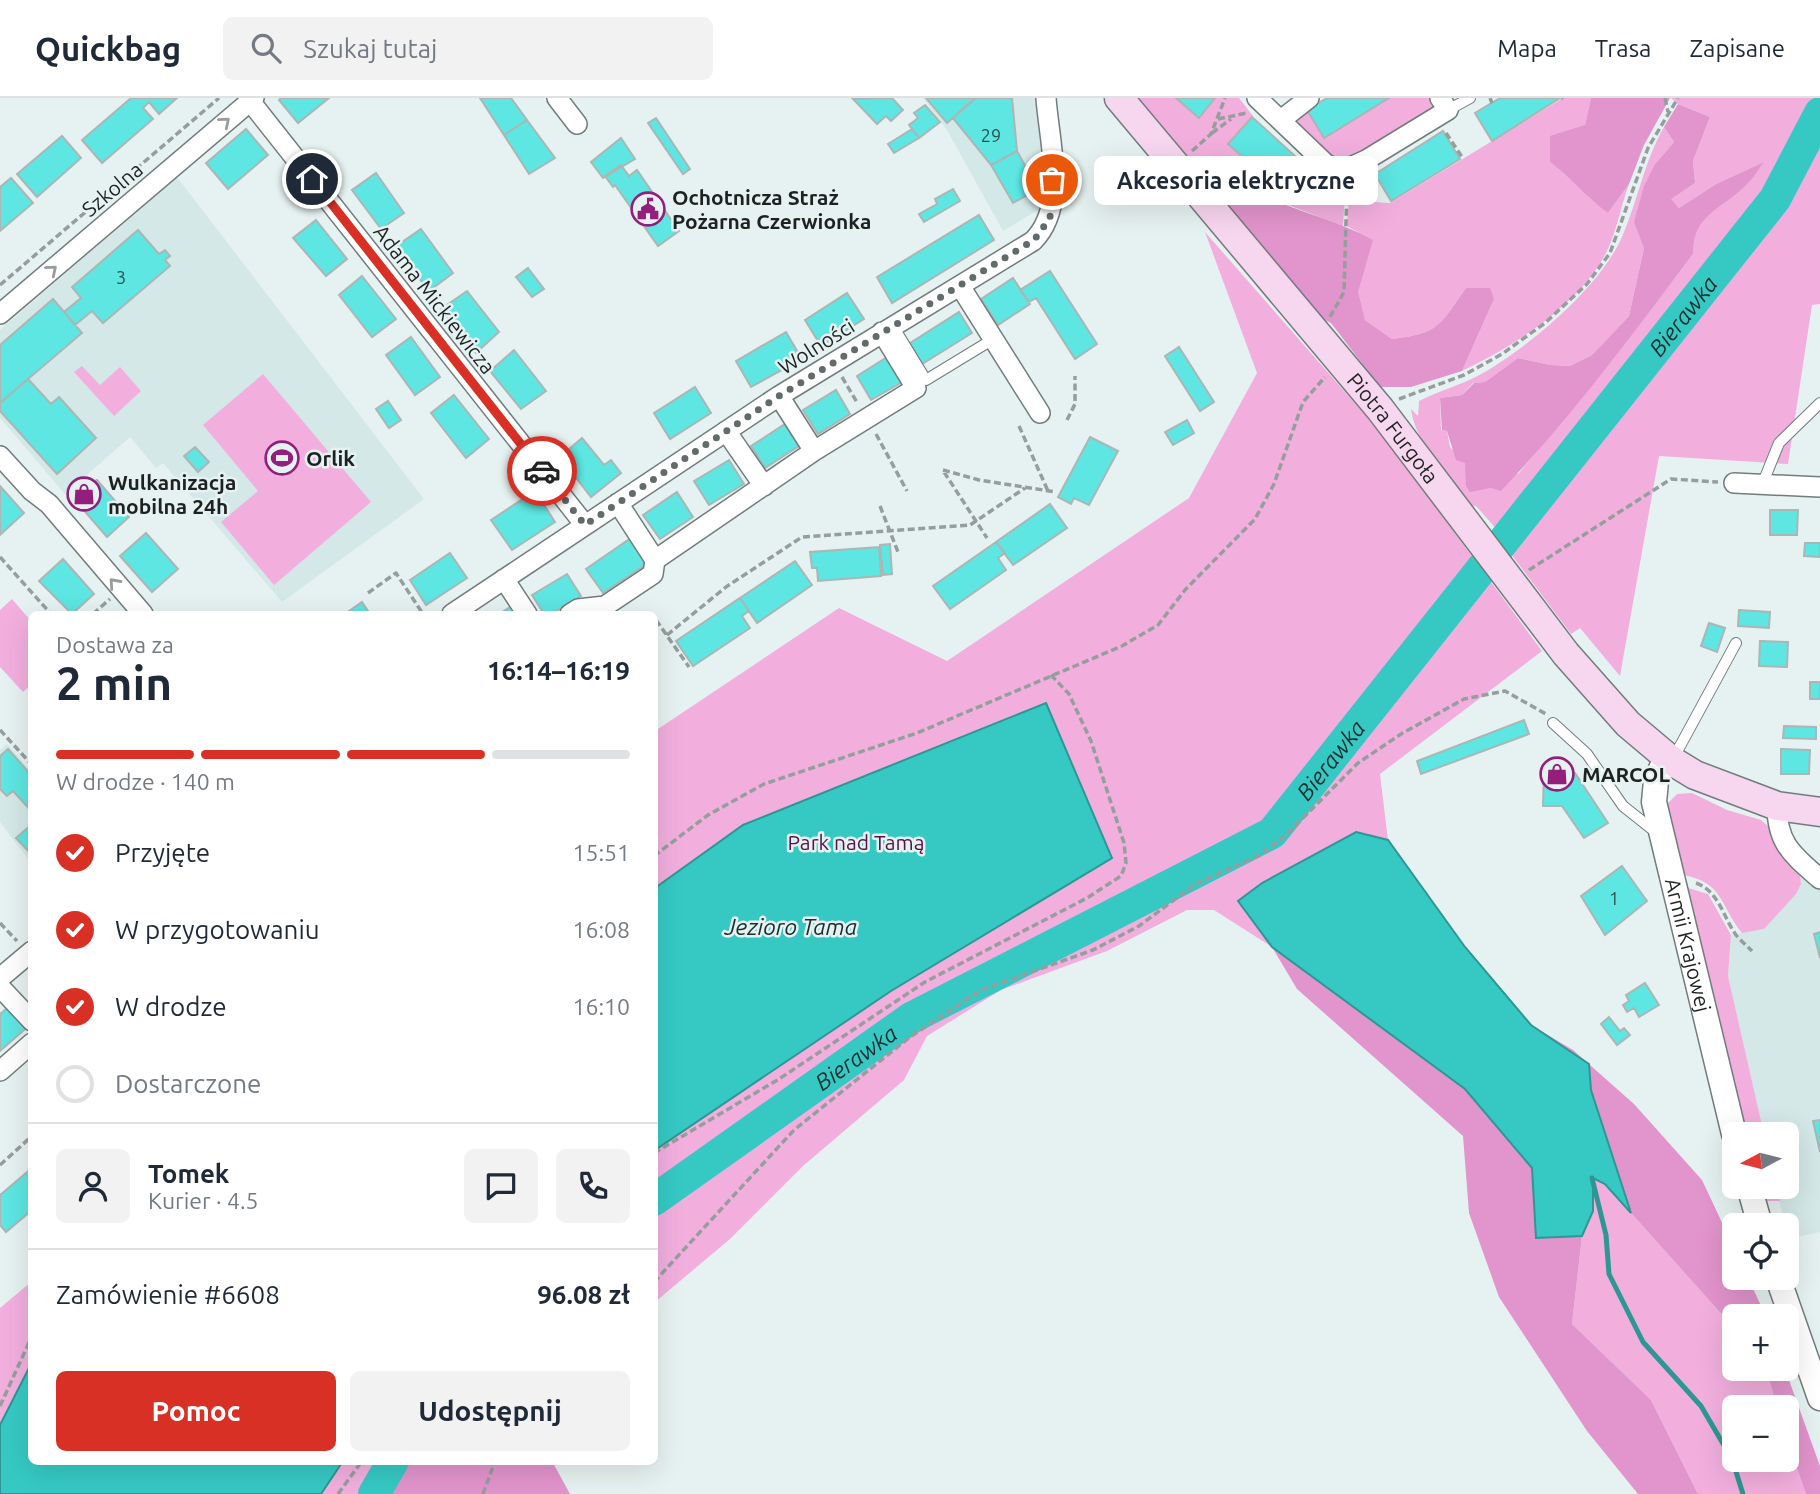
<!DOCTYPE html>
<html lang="pl">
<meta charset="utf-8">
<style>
body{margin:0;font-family:Ubuntu,sans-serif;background:#f2f2f3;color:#1f2937;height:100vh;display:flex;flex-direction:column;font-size:26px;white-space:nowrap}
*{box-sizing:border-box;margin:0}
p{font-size:23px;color:#747a83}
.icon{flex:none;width:38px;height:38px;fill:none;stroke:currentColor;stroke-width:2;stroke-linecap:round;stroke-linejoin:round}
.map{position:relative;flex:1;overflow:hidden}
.sheet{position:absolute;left:28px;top:513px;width:630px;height:854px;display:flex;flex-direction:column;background:#fff;border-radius:10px;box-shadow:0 7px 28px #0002}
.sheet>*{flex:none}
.needle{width:46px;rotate:263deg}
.controls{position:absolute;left:1722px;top:1024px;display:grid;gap:14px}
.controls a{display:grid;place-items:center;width:77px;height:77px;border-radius:10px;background:#fff;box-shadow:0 7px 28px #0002;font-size:35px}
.pin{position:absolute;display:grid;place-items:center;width:60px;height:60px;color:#fff;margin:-30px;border:4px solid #fff;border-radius:50%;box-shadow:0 2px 7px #0007}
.courier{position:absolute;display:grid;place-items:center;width:70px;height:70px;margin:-35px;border:5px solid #d93025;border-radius:50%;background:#fff;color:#222;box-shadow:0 2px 9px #0007}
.bubble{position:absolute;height:49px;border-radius:10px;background:#fff;box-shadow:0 7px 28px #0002;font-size:23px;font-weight:600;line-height:49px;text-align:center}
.overview em{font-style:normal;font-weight:600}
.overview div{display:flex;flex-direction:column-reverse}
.overview{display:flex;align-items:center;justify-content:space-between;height:119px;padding:0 28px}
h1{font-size:46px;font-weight:600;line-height:52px}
.bar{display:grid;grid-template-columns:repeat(4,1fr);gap:10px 7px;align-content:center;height:84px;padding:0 28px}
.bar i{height:9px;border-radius:5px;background:#e0e1e3}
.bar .selected{background:#d93025}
.bar p{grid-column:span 4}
.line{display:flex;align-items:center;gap:18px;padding:0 28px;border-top:2px solid #e0e1e3}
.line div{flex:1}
.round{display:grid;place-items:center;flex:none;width:74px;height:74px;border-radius:10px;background:#f2f2f3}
ol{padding:0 28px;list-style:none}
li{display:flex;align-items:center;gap:21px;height:77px}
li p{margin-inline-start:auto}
li .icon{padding:7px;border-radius:50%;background:#d93025;color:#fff;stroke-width:4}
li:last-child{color:#747a83}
li i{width:38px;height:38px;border:4px solid #e0e1e3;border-radius:50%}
.primary-button{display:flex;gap:14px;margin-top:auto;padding:14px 28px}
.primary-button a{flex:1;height:80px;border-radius:10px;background:#d93025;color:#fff;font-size:28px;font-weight:600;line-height:80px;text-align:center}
.primary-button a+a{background:#f2f2f3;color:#1f2937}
header{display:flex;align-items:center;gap:42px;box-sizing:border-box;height:98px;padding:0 35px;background:#fff;border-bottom:2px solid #e0e1e3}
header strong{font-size:33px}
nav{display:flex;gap:38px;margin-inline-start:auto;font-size:24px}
.search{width:490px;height:63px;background:#f2f2f3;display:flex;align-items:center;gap:18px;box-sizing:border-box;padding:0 24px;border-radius:10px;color:#747a83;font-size:26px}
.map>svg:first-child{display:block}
</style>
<header>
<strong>Quickbag</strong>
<div class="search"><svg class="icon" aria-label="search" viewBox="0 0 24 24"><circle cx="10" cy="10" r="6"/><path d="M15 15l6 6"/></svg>Szukaj tutaj</div>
<nav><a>Mapa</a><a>Trasa</a><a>Zapisane</a></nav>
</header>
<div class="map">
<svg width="1820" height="1396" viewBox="0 0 1820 1396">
<rect width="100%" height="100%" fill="#e6f2f1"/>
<!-- built -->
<path fill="#d3e8e7" d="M923,0H1038L1046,107L1003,133L947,32Z
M177,79L424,401L282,504L163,365L156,370L130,339L65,396L0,320V232Z
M7,646L31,674V765L0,724V652Z
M1800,777L1820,792V1134L1788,1141L1776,1089L1787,1088V1036H1764L1728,878L1731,837L1764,831L1801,786Z"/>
<!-- green -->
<path fill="#f2afde" d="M1137,0H1176L1199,19L1215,0H1239L1253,18L1228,46L1272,84L1295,58L1310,77L1330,87L1325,96L1338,104L1345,96L1343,128L1262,97L1235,76L1217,74L1204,79Z
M1389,0H1434L1435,11L1340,66L1294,27V21L1307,12L1324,40Z
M1563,0H1591L1585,27L1550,64C1571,80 1586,99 1608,115L1629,86C1621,108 1617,132 1607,153C1580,207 1514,248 1462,273L1494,201L1466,190C1439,228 1440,235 1392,241L1365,222L1357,194L1372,142L1347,128L1349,96L1354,94L1374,104L1390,105Z
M1671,0H1817L1790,65L1765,106L1500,435L1476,408H1472C1451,380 1415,346 1411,311L1418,318L1419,303C1440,292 1462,287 1483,275C1530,248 1600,189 1622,139C1638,102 1644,64 1664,29L1674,44L1655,66L1644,150L1629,218L1592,257L1570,268L1550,267L1518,260L1485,284L1473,285L1462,297L1440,300L1441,332L1447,333L1450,349L1465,364L1470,393L1491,390L1519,375L1611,264L1693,156L1692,139L1698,127L1762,65L1716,86L1679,110L1670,101L1695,85L1693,63L1710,19L1678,6Z
M1820,24V206L1812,207L1788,366L1659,358L1620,578L1580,530L1571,536L1508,452L1772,118Z
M1205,134L1380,334L1542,553L1380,676L1388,742L1356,734L1262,785L1239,803L1272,849L1214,812H1187L1107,853L1001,892L927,938L904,982L803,1068L730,1141L655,1204V633L839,510L947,563L1189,400L1257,275Z
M82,268L100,287L120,269L141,293L114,318L74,274Z
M263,276L371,404L274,487L221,424L258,393L203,327Z
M12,501L31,523V587L23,594L0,569V512Z
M1692,695L1727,712L1761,722L1769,729L1780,756L1800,777L1801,786L1796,796L1764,831L1742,835C1720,808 1724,785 1684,777L1667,706L1677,696Z
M1685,789L1708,796L1731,837L1728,878L1764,1036H1745Z
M1592,1080L1605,1086L1734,1230V1270L1766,1271L1777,1309H1734V1362H1787V1342L1806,1396H1698L1651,1302L1572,1226L1582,1138L1593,1113Z
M1759,1089H1776L1780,1103H1763Z
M31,1184L32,1363H410L386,1396H0V1210Z"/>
<!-- forest -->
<path fill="#e294cc" d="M1591,0H1670L1644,47L1629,86L1608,115C1587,100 1571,80 1550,64V38L1585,27Z
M1678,6L1710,19L1693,63L1695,85L1671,101L1679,110L1716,86L1764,64C1758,71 1754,80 1747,86C1723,111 1692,116 1693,156C1632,237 1571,320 1501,393L1491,390L1470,394L1466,388L1465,365L1456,362L1447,333L1442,332L1440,300L1462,297L1474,285L1485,284L1518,260L1550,267L1570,268L1592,257L1629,218L1644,150L1634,124L1644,88L1655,66L1674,44L1664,29Z
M1217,74C1242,76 1245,89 1265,98C1300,115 1339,123 1373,142L1358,194L1365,222L1392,241C1440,235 1439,228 1466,190H1490L1494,201L1462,273L1411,289H1380L1331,225L1323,221L1204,79Z
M1272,849L1465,991L1532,1070L1536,1139L1582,1138L1572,1226L1651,1302L1698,1396H1638L1587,1333L1499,1199L1469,1115L1463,1038L1297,891Z
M1531,927L1573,952L1634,1006L1702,1082L1734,1150V1180H1748L1766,1218H1734V1230L1631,1115L1612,1058Z
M1766,1271H1785L1820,1368V1396H1806L1787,1342V1309H1777Z
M410,1363H552L570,1396H386Z"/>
<!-- water -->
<path fill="#36c9c4" stroke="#2e9793" stroke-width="2" d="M1046,605L1112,760L891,893L655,1052V790L743,727Z
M1356,734L1388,742L1465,849L1531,927L1589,966L1591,992L1631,1115L1605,1086L1593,1080V1113L1582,1138L1536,1140L1532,1070L1465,991L1272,849L1238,803L1262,785Z
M31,1266L32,1363H343L321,1396H0V1327Z"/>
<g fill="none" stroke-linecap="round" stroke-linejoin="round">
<!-- stream -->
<path stroke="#2e9793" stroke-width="5" d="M1592,1080L1606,1137L1609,1176L1643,1244L1701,1308L1732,1361L1743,1396"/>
<!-- river -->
<g stroke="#36c9c4" stroke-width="32">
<path id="s1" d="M654,1102L911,920L1272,735L1775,101L1820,15"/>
<path d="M374,1396L393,1363"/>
</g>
</g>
<!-- building -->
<path fill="#5de6e2" stroke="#abb6b5" stroke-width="2" d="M131,0H177L159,16L149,4L143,10L153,21L102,65L82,42Z
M281,0H329L298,25L279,2Z
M480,0H511L527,22L504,37Z
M892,0L903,12L891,23L886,18L877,26L853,1Z
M926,0H975L947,25Z
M976,0H1012L1017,53L991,67L953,20Z
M1176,0H1215L1199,20Z
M1327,0H1389L1324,40L1307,12Z
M1500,0H1560L1492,43L1475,15Z
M925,7L940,24L919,40L909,27L918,20L914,15Z
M1252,19L1295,58L1272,85L1228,46Z
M656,20L690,71L683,76L648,25Z
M527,22L555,60L529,76L504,37Z
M246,31L268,57L228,91L206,65Z
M912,31L919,40L894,55L888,46Z
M1443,33L1460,61L1391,103L1375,76Z
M62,38L81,60L37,99L17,76Z
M621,40L635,61L603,80L591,64Z
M1017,53L1038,91L1013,105L991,67Z
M621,67L629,78L637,72L679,133L658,148L615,87L613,89L605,78Z
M376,75L404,115L381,131L352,92Z
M11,80L33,105L0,133V89Z
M953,91L960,103L924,124L919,116L937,106L935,101Z
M979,117L994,142L892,205L877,179Z
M316,122L347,161L326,178L293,140Z
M421,131L453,175L429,193L395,149Z
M138,132L159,156L165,152L170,158L165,162L170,168L103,225L92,213L75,227L64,214L81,200L72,189Z
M528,170L544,191L532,199L516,179Z
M1050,173L1097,246L1075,261L1036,200L1029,204L1020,192Z
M362,178L396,221L372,239L339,197Z
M1013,180L1030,206L998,227L981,201Z
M467,193L499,234L476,255L441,211Z
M847,195L864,221L821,248L805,222Z
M53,201L82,235L0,305V247Z
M959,214L972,235L922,266L910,245Z
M786,234L802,261L751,289L736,263Z
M411,239L440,279L415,297L386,257Z
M1179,249L1214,304L1200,313L1165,258Z
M514,252L546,293L521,311L490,273Z
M889,258L904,283L871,302L857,278Z
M28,281L51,306L59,299L96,340L57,376L0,313V305Z
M695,289L711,315L670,341L654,315Z
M836,292L850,316L818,336L803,312Z
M454,297L489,341L466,360L431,315Z
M388,303L401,322L389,330L376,311Z
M1187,322L1194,335L1173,347L1165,334Z
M785,326L799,348L765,370L751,348Z
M1090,339L1118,353L1089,407L1074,400L1071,406L1058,399Z
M582,340L604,367L611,362L621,375L591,399L560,359Z
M195,349L209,364L198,374L184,358Z
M729,362L744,386L709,407L694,383Z
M97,382L129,419L107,439L74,401Z
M0,388L24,415L0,437Z
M535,393L555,424L512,452L491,422Z
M677,394L693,419L660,441L643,417Z
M1050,406L1067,430L1013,467L996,444Z
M1770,412H1798L1797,437H1770Z
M146,435L178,471L152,494L120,458Z
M631,440L648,465L603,495L586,471Z
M996,444L1005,455L998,460L1006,472L950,511L933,488Z
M1805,445H1820V459L1804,458Z
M890,446L892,476L883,477L880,447Z
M879,449L881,478L818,483L817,470H812L810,454Z
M450,455L467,480L426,507L410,482Z
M63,461L94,496L72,516L39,483Z
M795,463L812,487L757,525L740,500Z
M567,476L581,498L551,516H544L532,497Z
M740,500L749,513L742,518L750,530L693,568L676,543Z
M362,504L370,516H345Z
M512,508L518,516H499Z
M1739,512L1770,514L1769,530L1738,528Z
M1709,525L1725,530L1717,554L1701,548Z
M1760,543L1788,544L1787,569L1759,568Z
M1810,584H1820V601H1810Z
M1524,622L1529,636L1421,676L1417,663Z
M1784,628L1816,629V641L1783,640Z
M8,651L32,678V714L13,693L7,698L0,691V658Z
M1781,651L1810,652L1809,676H1781Z
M1544,671L1575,675L1608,725L1584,740L1562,708H1543Z
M32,726V757L16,740Z
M1622,768L1647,803L1605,837L1581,798Z
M1820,834V860L1814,836Z
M1645,885L1659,907L1639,919L1634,910L1627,914L1623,907L1629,903L1626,897Z
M12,906L30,927L0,953V916Z
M1609,919L1620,933L1624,930L1630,937L1617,947L1601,926Z
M1820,1022V1054L1813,1023Z
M32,1070V1112L6,1134L0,1127V1097Z"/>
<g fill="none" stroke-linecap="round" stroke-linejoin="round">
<defs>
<path id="service" d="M1448,12L1470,0
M893,228L926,282L995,240
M1762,387L1779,345L1820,305
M1553,625L1587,656L1623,708L1657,735
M1673,661L1736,545"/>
<path id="minor" d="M557,0L577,26
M1257,0L1327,67L1344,72L1366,62L1448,12L1440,0
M250,3L585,427
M1281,22L1309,0
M960,188L1040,315
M0,216L254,0
M779,298L814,353
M726,333L764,388
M0,358L32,393L49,406L143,516
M1734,385L1820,389
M618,405L655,462
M504,481L527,516
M452,516L779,298L1033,143C1068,108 1049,44 1046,0
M570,516L578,511L605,508L653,476L655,462L814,353L916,290L882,234
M1777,708C1777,746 1793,757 1820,781
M0,880L32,853
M0,889L32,923
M0,973L32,945"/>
<g id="tertiary">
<path id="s2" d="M1666,659L1656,683L1654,704L1734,1036"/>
<path d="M1749,1088L1760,1127"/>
<path d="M1778,1180L1820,1300"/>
</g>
<g id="secondary">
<path id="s3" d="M1119,0L1380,311L1566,556L1628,626L1672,663L1695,677L1777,708L1820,714"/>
</g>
</defs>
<!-- service casing -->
<use href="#service" stroke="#727c7c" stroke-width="12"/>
<!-- minor casing -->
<use href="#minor" stroke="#727c7c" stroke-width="22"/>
<!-- tertiary casing -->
<use href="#tertiary" stroke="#727c7c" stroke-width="27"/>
<!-- secondary casing -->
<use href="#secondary" stroke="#727c7c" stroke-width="31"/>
<!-- path -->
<path stroke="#959e9d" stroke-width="3.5" stroke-dasharray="7 3.5" stroke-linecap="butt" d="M1490,0L1492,5
M1562,0L1563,1
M1665,0L1668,14
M1218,21L1247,15
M1212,35L1231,21
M1446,35L1462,59
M1192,53L1211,36L1225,0
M1333,98L1339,88
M0,187L219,0
M1330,219L1344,194L1347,89
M842,279L858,306
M1399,301L1464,277L1502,256L1545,225L1587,186L1610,155L1648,50L1678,0
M1067,322L1075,306V278
M1019,328L1048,393
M876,336L907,393
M943,372L979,382L1056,394
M944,374L987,440
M880,408L898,454
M0,459L51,516
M1529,472L1671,381L1718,384
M368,495L396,475L423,516
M93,516L110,501
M656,522L689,569
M667,537L726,489L802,439L970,427L1025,390
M0,632L32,667
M654,758L708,717L764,686L917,635L1122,548L1158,527L1185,492L1255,421L1274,386L1303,304L1325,279
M1696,785C1719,793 1723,819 1736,837C1741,843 1747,848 1752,853
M0,825L17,843
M654,1055L779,981L925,884L1087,800L1121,778L1126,765L1124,745L1091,643L1069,596L1050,576
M0,1067L32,1038
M654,1184L794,1032L910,939L981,892L1093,852L1139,828L1197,785L1260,757L1286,737L1358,665L1401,636L1464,601L1505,593L1546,616
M0,1308L32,1238
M338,1396L362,1363
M483,1396L495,1363"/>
<!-- service -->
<use href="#service" stroke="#fff" stroke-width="10"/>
<!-- minor -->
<use href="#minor" stroke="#fff" stroke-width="19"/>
<!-- tertiary -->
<use href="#tertiary" stroke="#fff" stroke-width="24"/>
<!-- secondary -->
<use href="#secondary" stroke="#f7d6ef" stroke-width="28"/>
</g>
<!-- one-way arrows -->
<defs><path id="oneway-chevron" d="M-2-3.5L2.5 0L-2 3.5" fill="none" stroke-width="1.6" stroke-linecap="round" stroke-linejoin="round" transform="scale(1.75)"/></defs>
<g stroke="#999c9b">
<use href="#oneway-chevron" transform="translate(225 24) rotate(-40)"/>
<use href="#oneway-chevron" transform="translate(52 172) rotate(-40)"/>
<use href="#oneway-chevron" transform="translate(114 485) rotate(-132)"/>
</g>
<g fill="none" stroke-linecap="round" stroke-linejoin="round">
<!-- done -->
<path stroke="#636b6a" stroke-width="7" stroke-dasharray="0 12.6" d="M542,373L585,427L779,298L1034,142L1050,120L1052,82"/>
<!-- route -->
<path stroke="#d93025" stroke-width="9" d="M312,81L542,373"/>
</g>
<!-- icons -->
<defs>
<symbol id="civic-ring" viewBox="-11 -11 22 22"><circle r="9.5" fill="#e6f2f1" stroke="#931e7c" stroke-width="1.5"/><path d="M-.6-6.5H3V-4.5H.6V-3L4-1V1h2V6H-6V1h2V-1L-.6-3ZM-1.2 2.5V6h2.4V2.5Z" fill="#931e7c"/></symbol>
<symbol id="stadium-ring" viewBox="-11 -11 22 22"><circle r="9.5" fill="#e6f2f1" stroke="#931e7c" stroke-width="1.5"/><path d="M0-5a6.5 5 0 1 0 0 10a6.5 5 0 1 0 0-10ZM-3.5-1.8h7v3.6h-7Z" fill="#931e7c"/></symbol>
<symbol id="shop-ring" viewBox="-11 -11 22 22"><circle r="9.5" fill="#e6f2f1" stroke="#931e7c" stroke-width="1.5"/><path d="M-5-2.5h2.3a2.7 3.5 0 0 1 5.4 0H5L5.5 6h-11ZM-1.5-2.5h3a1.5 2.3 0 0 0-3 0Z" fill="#931e7c"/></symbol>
</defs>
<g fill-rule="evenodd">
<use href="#civic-ring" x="629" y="92" width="38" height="38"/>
<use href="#stadium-ring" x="263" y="341" width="38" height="38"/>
<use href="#shop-ring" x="65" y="377" width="38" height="38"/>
<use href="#shop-ring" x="1538" y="657" width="38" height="38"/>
</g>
<g text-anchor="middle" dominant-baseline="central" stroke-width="5" stroke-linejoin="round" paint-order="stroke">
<!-- number labels -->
<g font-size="18" fill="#2d5351">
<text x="991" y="37">29</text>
<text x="121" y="179">3</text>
<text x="1614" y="800">1</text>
</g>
<!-- street labels -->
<g font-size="21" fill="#1d2221" stroke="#e6f2f1">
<text transform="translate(112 91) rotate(-40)">Szkolna</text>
<text transform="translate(435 201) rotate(52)">Adama Mickiewicza</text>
<text transform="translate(816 248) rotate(-32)">Wolności</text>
<text stroke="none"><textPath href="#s3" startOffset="429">Piotra Furgoła</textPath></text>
<text stroke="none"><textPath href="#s2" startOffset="194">Armii Krajowej</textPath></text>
</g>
<!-- poi labels -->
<g font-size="21" font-weight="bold" fill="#1d2221" stroke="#e6f2f1" text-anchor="start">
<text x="672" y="99">Ochotnicza Straż<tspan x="672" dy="24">Pożarna Czerwionka</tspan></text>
<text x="306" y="360">Orlik</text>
<text x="108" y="384">Wulkanizacja<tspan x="108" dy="24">mobilna 24h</tspan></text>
<text x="1582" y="676">MARCOL</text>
</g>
<!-- park labels -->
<g font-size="21" fill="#581349" stroke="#e6f2f1">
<text x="856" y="744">Park nad Tamą</text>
</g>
<!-- water labels -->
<g font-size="23" font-style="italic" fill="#172f2e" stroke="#e6f2f1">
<text stroke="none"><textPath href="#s1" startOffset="1381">Bierawka</textPath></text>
<text stroke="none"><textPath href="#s1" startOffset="814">Bierawka</textPath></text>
<text x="791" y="828">Jezioro Tama</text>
<text stroke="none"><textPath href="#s1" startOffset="247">Bierawka</textPath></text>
</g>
</g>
</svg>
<div class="controls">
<a><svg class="needle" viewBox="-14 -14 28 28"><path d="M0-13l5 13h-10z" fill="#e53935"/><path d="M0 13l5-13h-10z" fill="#747a83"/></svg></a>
<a><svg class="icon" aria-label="locate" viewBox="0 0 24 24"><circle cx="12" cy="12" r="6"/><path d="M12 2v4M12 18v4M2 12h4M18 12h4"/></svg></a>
<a>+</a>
<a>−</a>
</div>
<div class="pin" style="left:1052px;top:82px;background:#ea580c"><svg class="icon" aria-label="bag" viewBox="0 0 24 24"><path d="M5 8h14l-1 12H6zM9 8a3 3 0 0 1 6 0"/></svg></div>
<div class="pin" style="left:312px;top:81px;background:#1f2937"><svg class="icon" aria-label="home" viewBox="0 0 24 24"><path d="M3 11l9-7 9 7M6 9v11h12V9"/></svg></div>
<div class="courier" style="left:542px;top:373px"><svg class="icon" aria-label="car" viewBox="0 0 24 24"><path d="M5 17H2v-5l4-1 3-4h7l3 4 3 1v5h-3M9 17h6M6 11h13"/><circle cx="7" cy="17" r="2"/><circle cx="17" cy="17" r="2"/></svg></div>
<div class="bubble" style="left:1094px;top:58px;width:284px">Akcesoria elektryczne</div>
<section class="sheet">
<div class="overview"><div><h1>2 min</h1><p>Dostawa za</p></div><em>16:14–16:19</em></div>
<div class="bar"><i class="selected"></i><i class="selected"></i><i class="selected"></i><i></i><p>W drodze · 140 m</p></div>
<ol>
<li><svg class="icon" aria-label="check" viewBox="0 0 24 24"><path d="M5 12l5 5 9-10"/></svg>Przyjęte<p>15:51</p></li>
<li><svg class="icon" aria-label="check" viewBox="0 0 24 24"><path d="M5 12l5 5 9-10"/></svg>W przygotowaniu<p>16:08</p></li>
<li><svg class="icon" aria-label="check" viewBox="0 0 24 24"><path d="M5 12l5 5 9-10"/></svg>W drodze<p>16:10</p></li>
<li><i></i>Dostarczone</li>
</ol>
<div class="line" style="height:126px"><a class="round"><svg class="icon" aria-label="person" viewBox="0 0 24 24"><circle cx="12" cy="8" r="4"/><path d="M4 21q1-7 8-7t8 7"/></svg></a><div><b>Tomek</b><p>Kurier · 4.5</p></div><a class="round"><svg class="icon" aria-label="chat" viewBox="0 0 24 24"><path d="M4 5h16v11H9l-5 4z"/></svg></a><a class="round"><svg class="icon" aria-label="phone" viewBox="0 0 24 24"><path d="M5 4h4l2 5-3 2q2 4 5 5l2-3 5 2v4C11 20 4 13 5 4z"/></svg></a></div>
<div class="line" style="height:91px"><div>Zamówienie #6608</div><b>96.08 zł</b></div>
<div class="primary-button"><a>Pomoc</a><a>Udostępnij</a></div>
</section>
</div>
